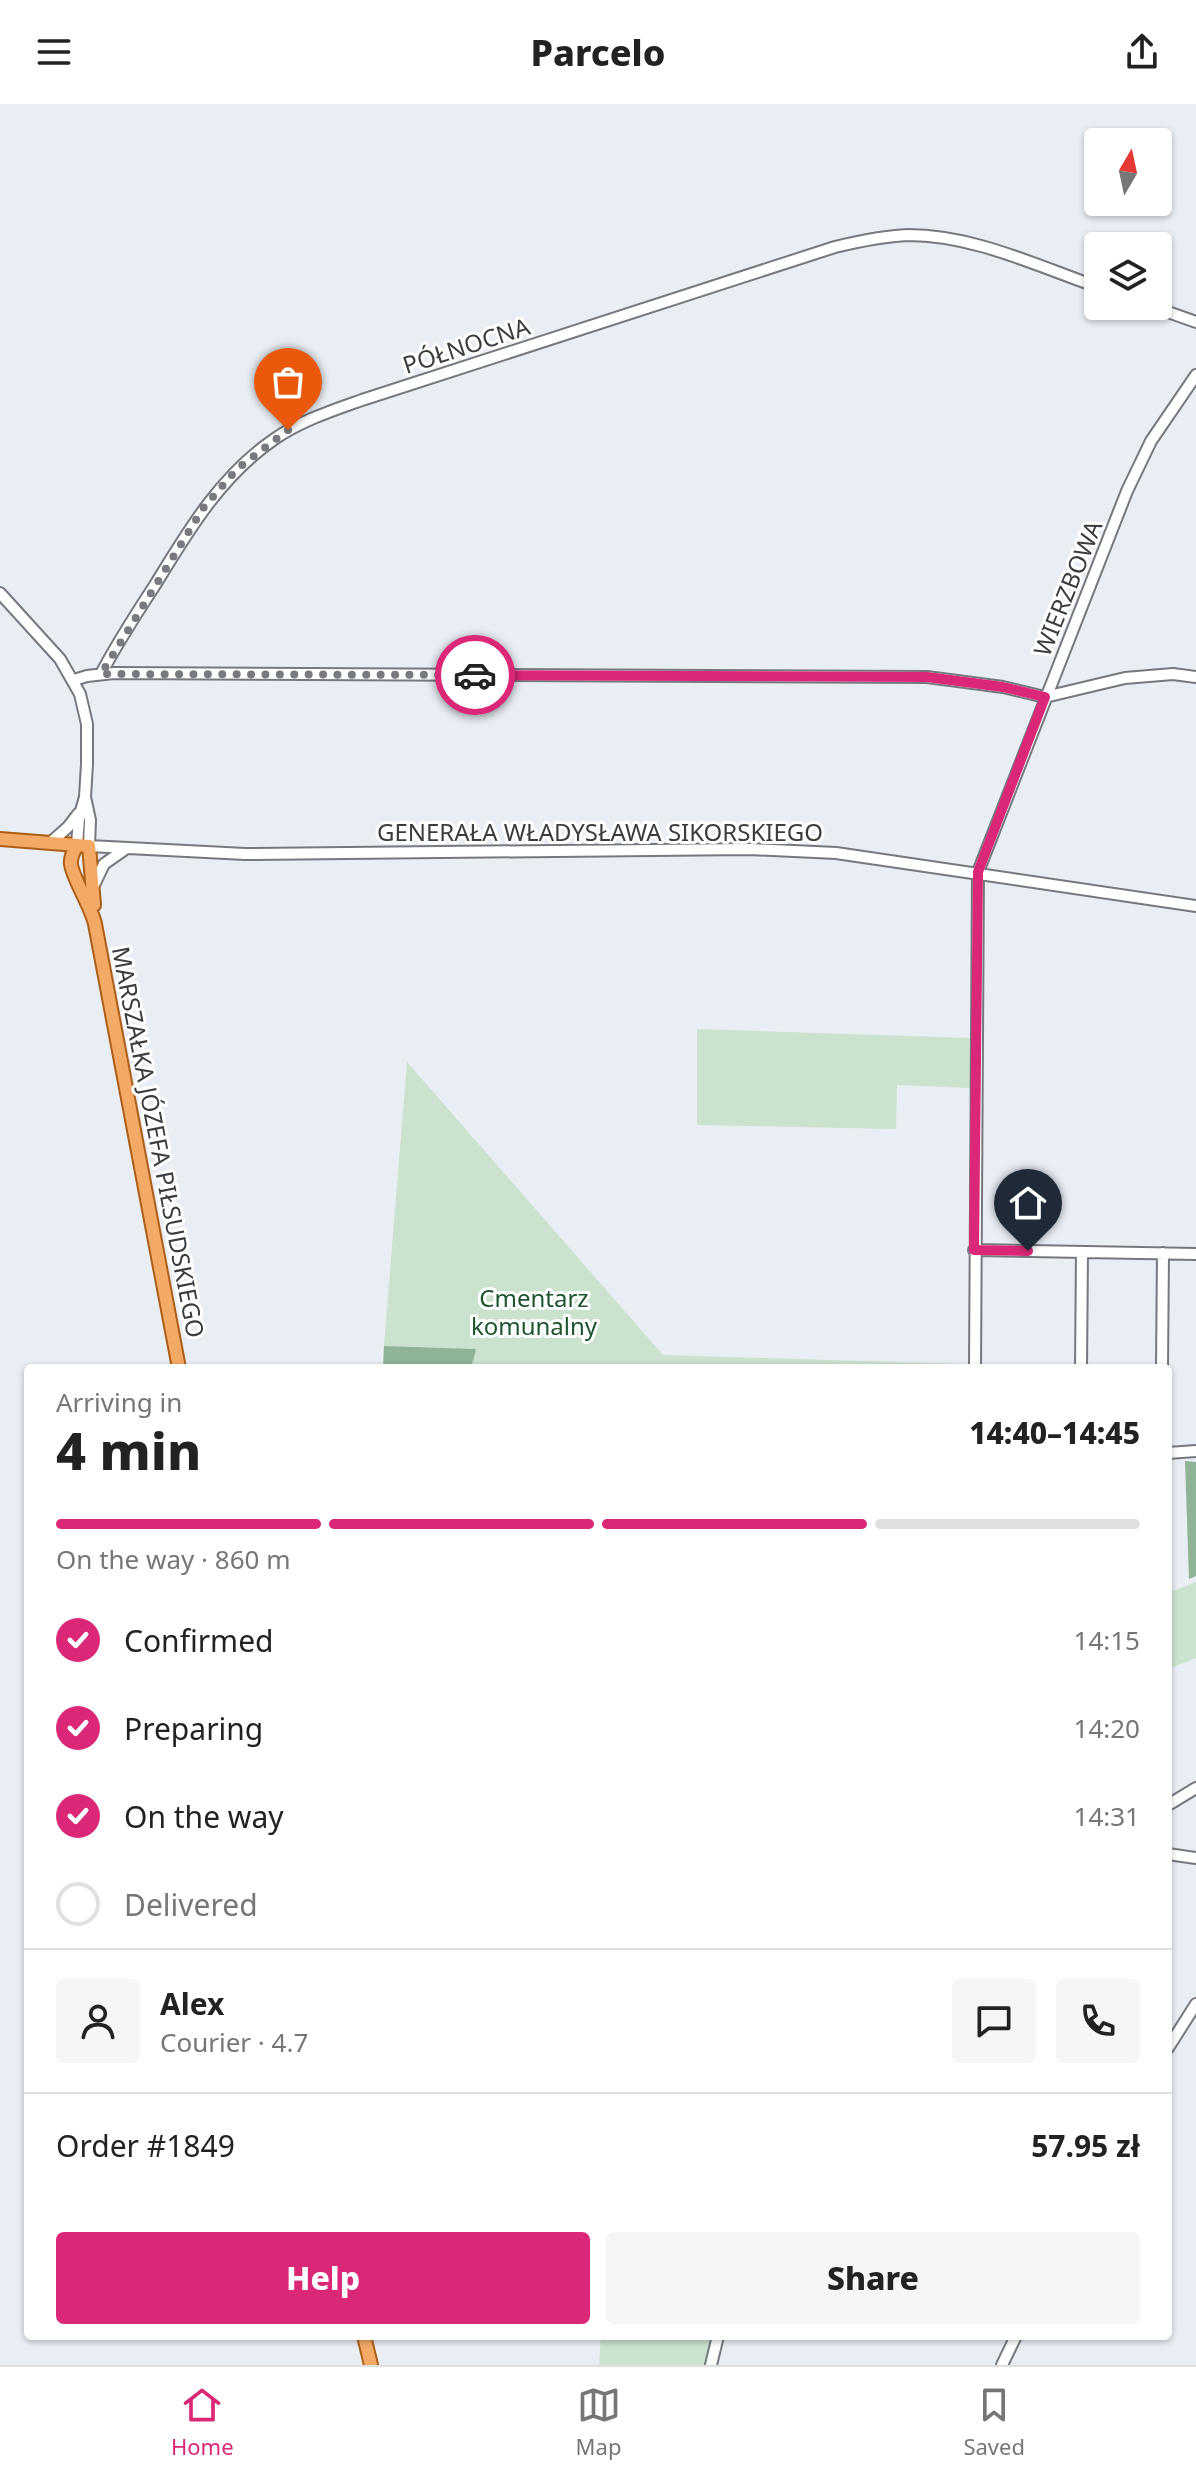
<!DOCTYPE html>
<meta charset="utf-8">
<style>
body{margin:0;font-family:"Noto Sans",sans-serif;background:#f6f6f6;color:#222;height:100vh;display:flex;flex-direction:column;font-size:30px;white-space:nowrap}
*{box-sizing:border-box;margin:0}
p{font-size:26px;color:#767676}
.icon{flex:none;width:44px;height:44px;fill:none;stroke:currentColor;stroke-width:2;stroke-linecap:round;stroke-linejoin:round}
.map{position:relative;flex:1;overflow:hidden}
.drawer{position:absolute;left:24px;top:1260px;width:1148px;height:976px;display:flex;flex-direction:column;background:#fff;border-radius:8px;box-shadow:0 2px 6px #0004}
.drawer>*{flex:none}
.needle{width:52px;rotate:9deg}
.buttons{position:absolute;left:1084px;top:24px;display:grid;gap:16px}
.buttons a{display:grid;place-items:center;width:88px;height:88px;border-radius:8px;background:#fff;box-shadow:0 2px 6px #0004;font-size:40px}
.pin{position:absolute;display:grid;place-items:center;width:68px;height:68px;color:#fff;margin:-82px -34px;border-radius:50% 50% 50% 0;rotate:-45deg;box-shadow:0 0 8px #0007}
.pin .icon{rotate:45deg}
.courier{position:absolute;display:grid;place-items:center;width:80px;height:80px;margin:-40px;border:6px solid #db2777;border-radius:50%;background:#fff;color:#222;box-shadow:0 2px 10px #0007}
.headline em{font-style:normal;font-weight:800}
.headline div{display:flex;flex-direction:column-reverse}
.headline{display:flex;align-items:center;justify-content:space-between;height:136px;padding:0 32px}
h1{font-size:52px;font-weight:800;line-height:60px}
.bar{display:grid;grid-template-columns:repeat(4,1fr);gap:12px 8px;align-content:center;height:96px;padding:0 32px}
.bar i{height:10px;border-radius:6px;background:#e0e0e0}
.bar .selected{background:#db2777}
.bar p{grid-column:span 4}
.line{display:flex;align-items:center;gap:20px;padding:0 32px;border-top:2px solid #e0e0e0}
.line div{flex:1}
.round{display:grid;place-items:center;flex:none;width:84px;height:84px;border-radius:8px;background:#f6f6f6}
ol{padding:0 32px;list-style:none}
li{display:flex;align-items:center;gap:24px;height:88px}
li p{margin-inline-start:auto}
li .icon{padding:8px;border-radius:50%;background:#db2777;color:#fff;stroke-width:4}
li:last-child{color:#767676}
li i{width:44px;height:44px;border:4px solid #e0e0e0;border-radius:50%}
.primary-button{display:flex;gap:16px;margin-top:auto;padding:16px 32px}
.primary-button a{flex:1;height:92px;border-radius:8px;background:#db2777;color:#fff;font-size:32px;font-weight:800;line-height:92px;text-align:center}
.primary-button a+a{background:#f6f6f6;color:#222}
header{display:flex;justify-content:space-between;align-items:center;height:104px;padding:0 32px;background:#fff;font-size:36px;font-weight:800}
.dock{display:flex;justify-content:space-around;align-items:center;height:112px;border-top:2px solid #e0e0e0;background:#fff;font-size:22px;color:#767676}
.dock a{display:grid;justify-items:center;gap:4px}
.dock .selected{color:#db2777}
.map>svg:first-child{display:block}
</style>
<header><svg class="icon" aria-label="menu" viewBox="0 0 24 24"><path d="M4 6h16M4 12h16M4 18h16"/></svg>Parcelo<svg class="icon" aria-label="share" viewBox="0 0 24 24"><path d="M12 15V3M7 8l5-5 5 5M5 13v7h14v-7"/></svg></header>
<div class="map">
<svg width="1196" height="2261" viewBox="0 0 1196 2261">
<rect width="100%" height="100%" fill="#e9edf4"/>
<!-- green -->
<path fill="#cae2ce" d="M697,925L971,934L970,984L897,981L896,1025L697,1021Z
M407,958L663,1251L961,1260V1264H471L475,1245L384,1242Z
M1196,1478V1554L1168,1565V1489Z
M601,2232H713L705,2261H599Z"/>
<!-- forest -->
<path fill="#8fb396" d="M384,1242L476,1245L471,1264H383Z
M1185,1357L1196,1358V1472L1189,1475Z"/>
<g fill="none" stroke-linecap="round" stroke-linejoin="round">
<defs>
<path id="minor" d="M1151,202L1196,218
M0,489L60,555L80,590L87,620V660L85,693L79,714L77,741
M101,570C117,539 136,510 155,481C188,427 220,373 273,336C300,317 331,307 362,296L835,143C860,137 883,132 908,131C974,131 1037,162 1098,183
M74,576L87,572L114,569L927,573L1003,583L1045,593L1125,574L1173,570L1196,573
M85,693L90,716L89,742L245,750L749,745L836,749L1196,802
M50,739L68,723L78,710
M94,781L104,760L124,746
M974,1146L1196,1150
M975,1264L978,768L1127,387L1151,337L1196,271
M1081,1264L1082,1148
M1162,1264L1163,1149
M1168,1349L1196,1347
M1168,1701L1196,1684
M1168,1750L1196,1754
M1168,1944L1196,1900
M711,2261L718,2232
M1002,2261L1016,2232"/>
<path id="major" d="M0,735L89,742L94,801
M77,741C74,747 70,753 71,760C72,773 91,802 95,820L179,1264
M364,2232L371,2261"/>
</defs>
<!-- minor casing -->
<use href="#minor" stroke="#75797f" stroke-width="14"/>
<!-- major casing -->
<use href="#major" stroke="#ad5f16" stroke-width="16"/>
<!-- minor -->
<use href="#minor" stroke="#fff" stroke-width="10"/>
<!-- major -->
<use href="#major" stroke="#f3aa67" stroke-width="12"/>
</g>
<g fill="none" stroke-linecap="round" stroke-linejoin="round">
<!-- done -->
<path stroke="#777a7e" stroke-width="8" stroke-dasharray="0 14.4" d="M288,326L237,365L204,403L101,570L475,571"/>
<!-- route -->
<path stroke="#db2777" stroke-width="10" d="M475,571L927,573L1003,583L1045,593L978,768L974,1146L1028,1147"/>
</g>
<g text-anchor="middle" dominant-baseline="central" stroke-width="6" stroke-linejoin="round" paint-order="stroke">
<!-- street labels -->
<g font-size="24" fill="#3a3c3e" stroke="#fff">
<text transform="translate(466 241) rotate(-18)">PÓŁNOCNA</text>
<text transform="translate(1067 484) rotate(-68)">WIERZBOWA</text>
<text x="600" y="727">GENERAŁA WŁADYSŁAWA SIKORSKIEGO</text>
<text transform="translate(159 1038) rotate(79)">MARSZAŁKA JÓZEFA PIŁSUDSKIEGO</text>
</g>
<!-- park labels -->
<g font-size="24" fill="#1c542e" stroke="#fff">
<text x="534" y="1193">Cmentarz<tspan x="534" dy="28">komunalny</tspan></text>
</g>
</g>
</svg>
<div class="buttons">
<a><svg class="needle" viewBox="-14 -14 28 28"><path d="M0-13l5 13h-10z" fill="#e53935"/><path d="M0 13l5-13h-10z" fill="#767676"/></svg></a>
<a><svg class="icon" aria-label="layers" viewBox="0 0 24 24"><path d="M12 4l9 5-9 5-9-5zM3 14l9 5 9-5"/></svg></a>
</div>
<div class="pin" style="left:288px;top:326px;background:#ea580c"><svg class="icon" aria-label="bag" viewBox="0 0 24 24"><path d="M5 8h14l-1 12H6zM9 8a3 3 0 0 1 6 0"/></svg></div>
<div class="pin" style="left:1028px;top:1147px;background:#1f2937"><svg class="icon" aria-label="home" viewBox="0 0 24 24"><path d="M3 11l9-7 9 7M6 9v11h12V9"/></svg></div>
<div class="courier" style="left:475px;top:571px"><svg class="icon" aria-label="car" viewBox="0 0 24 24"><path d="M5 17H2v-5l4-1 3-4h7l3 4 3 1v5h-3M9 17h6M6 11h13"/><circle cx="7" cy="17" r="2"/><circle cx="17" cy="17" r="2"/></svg></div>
<section class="drawer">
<div class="headline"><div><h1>4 min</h1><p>Arriving in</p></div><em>14:40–14:45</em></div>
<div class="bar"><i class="selected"></i><i class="selected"></i><i class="selected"></i><i></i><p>On the way · 860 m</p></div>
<ol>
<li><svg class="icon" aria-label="check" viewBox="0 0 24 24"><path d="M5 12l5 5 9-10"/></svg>Confirmed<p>14:15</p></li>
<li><svg class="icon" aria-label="check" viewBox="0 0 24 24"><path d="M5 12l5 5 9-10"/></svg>Preparing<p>14:20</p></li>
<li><svg class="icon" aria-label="check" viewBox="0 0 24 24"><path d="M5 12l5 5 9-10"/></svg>On the way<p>14:31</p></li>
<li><i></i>Delivered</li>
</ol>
<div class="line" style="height:144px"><a class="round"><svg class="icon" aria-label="person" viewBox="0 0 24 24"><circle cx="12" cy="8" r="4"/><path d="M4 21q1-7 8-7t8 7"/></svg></a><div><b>Alex</b><p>Courier · 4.7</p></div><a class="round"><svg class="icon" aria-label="chat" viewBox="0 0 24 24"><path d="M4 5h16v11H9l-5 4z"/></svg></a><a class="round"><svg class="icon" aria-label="phone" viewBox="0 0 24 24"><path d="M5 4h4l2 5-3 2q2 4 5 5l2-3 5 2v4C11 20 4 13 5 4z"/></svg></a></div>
<div class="line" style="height:104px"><div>Order #1849</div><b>57.95 zł</b></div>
<div class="primary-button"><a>Help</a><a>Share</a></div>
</section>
</div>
<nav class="dock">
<a class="selected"><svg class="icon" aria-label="home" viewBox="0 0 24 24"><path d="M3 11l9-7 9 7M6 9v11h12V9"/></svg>Home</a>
<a><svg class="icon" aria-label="map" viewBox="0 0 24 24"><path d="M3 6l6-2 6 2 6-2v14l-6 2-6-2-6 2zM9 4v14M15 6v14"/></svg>Map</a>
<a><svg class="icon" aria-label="saved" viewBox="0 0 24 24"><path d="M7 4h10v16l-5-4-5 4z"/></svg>Saved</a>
</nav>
